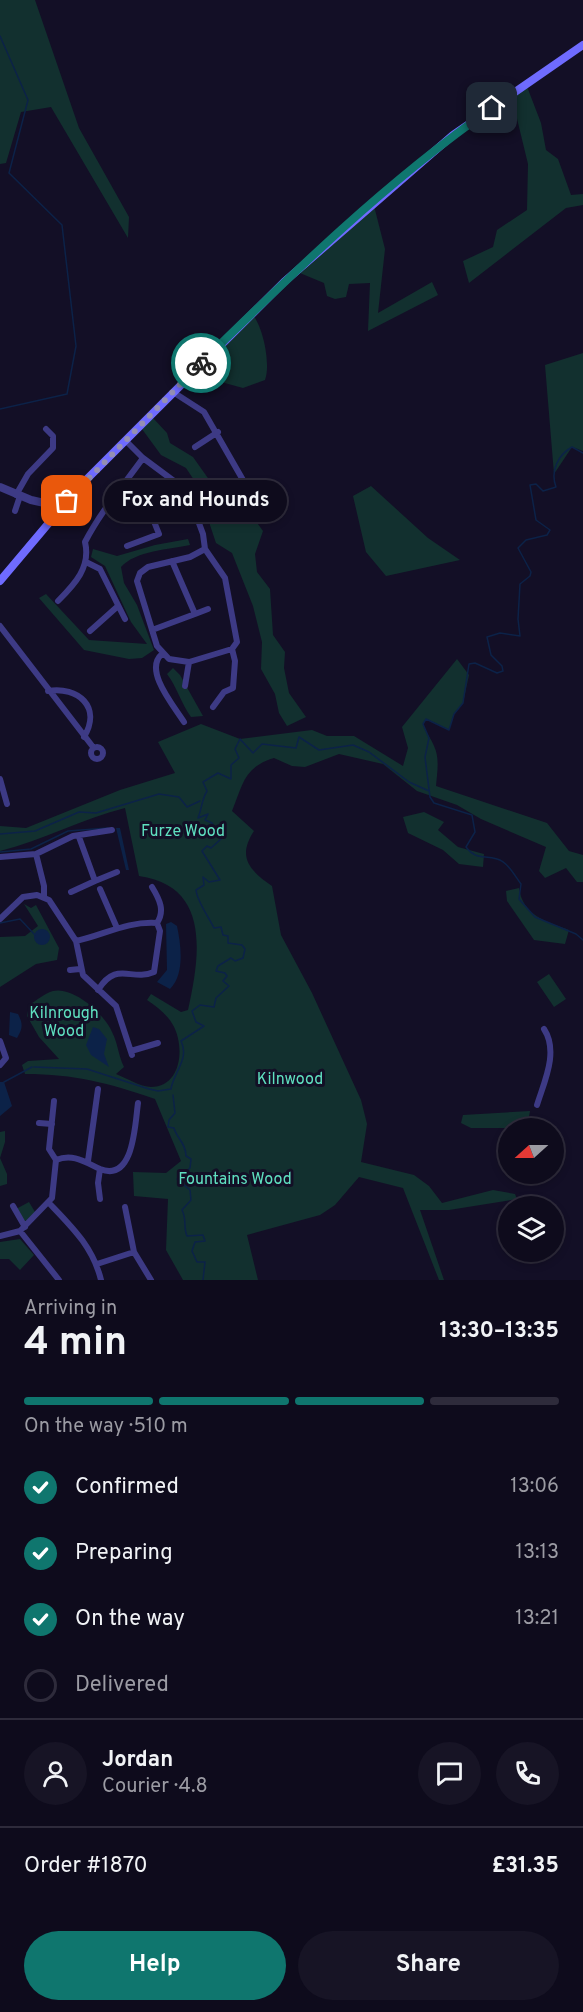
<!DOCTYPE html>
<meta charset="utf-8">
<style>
body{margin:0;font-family:Overpass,sans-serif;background:#171425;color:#f1f3f6;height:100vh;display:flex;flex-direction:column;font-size:22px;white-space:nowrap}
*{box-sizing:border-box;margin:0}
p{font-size:20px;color:#9b9ba3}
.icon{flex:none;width:33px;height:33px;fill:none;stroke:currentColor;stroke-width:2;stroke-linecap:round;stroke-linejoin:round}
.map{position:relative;height:1280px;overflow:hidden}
.details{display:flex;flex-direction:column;background:#0e0b1c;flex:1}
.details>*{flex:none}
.needle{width:39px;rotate:249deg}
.buttons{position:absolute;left:498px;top:1118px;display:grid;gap:12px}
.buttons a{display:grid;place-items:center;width:66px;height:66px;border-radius:50%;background:#0e0b1c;box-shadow:0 3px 9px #0003,0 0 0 2px #2e2b3b;font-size:30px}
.pin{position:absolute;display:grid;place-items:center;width:51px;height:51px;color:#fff;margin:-26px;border-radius:12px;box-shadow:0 3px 9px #0006}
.courier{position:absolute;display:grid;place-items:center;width:60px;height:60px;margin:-30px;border:4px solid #0f766e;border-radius:50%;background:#fff;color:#222;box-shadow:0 2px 8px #0007}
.bubble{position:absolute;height:42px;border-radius:21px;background:#0e0b1c;box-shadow:0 3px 9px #0003,0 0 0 2px #2e2b3b;font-size:20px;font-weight:700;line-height:42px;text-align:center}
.head em{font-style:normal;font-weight:700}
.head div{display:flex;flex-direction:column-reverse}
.head{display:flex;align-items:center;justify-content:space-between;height:102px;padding:0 24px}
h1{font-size:39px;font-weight:700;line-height:45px}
.bar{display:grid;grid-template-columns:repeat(4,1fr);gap:9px 6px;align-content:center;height:72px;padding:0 24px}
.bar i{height:8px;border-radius:4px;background:#2e2b3b}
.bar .current{background:#0f766e}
.bar p{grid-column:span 4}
.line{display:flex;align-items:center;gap:15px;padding:0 24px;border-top:2px solid #2e2b3b}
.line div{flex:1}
.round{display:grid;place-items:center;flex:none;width:63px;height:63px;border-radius:32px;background:#171425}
ol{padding:0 24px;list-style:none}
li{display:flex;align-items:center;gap:18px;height:66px}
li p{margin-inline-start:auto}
li .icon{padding:6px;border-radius:50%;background:#0f766e;color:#fff;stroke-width:4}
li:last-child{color:#9b9ba3}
li i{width:33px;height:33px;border:3px solid #2e2b3b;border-radius:50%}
.primary-button{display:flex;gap:12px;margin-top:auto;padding:12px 24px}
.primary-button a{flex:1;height:69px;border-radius:36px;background:#0f766e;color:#fff;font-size:24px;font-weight:700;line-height:69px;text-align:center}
.primary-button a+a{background:#171425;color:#f1f3f6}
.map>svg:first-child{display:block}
</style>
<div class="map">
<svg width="583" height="1280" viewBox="0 0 583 1280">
<rect width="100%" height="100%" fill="#130f26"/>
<!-- green -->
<path fill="#12302f" d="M0,0H35L79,128L129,217L128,238L51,107L21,112L6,163L0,164Z
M526,84L541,123L546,150L558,159L571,195L583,194V205L566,208L469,283L463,261L493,247L497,230L527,210L528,164L511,94Z
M373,202L385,249L378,313L432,282L438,295L368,331L370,283L349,284L346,297L335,299L327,296L324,283L295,271Z
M252,314C263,326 271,364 265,380L243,388L221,382L211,385L181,384Z
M583,353V451L572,447L554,474L545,365Z
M153,418L167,433L170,443L193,457L210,481L216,478L228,504L248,501L260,504L255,520L263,531L255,554L257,572L270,589L273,635L285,652L284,668L289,693L306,717L287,726L279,713L275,694L261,669L262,642L253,606L232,553L216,543L210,525L208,501L186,468L161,455L142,429Z
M371,486L428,538L460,560L386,576L366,552L353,496Z
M188,539L190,545C170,549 135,551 121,567L124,583L137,605L154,650L142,658L129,659L84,650L39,598L46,594L89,640L147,644L131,622L105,566L91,557L93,549L117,556L155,545Z
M457,659L469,675L463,703L454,714L449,730L427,719L423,724C426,733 431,738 434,746C440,758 437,774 436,786L547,823L569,851L583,855V882H577L566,868L545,878L539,871L546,847L481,819L457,805L417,791L383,764L339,754L305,767L292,766L274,758C244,767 243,784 232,811L254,831C237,857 249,870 272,886L281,935L312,993L361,1100L367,1124L361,1162L414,1175L429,1186L442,1203L493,1190L515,1194L517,1199L449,1210H420L444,1280H439L403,1188L359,1177L335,1205L320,1215L247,1235L258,1280H183L166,1250L168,1199L134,1196L133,1172L166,1173L181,1161L155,1099C108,1083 75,1074 25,1074L22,1065L28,1061L59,1059L39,1037L27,1016L29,1005C36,1001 45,993 53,991C74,986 105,1015 112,1032C118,1043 118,1055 124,1067L116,1074C126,1078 141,1087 151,1087C182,1087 185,1046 173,1025C167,1014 157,1007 147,1000L151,994L181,1012L188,1010C200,956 211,886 139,876L125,808C82,819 43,840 0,851V826L26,828L120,790L175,773L158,742L201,724L240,739L312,730L327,736H354L403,766L408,748L402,727Z
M173,668L180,675L203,716L191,717C181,703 177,687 167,674Z
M424,812L444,822L438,830L458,847L484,854L483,867L459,864L443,850L408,833L403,817Z
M519,888C523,916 546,921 569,930L565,944L534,940L507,901L506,891Z
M24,904L31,908L36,905L59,948L57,960L36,964L0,987V937L25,936L38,926Z
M549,974L566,999L554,1007L537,982Z
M530,1111L527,1128H471L461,1123L463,1115Z
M5,1131V1142L0,1158L7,1174V1184L0,1186V1132Z
M29,1202L35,1212L26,1221L21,1220L16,1209Z
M20,1239L34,1255L20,1270L9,1259H0V1242Z"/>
<!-- water -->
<path fill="#0c2248" d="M116,828H120L129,870H126Z
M171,922L177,926C181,945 185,974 170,989L157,982L167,970L166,924Z
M34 937a8 8 0 1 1 16 0a8 8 0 1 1-16 0Z
M10,1012L18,1014C23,1024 23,1028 17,1038L9,1035Z
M93,1027L99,1029L107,1039L104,1054L109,1067L91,1055L86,1045Z
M0,1082H4L12,1106L0,1116Z"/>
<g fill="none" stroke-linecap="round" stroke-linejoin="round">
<!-- stream -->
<path stroke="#0c2248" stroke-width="1.5" d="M0,36L28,100L9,173L62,225L76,346L67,394L0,409
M583,453L572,447C558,455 550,471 556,487L543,491L536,484L530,485L536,520L550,530L547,535L526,540L518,548L531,572L530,576L520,584L518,619L520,636L500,633L487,637L491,655L502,666L503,671L497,673L475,663L469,664L463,703L454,714L449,730L426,719L423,724L429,738L425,757L430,797L434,803L472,815L475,832L466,847C476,860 483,855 497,859C508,862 515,876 521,884L519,899L535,917L576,934L583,940
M0,834L35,831L79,812L96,813L159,794L179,797L187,807L200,801
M0,852L31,849L68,831L108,828
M0,923L20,919L35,935
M34,1067L87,1069L149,1089L158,1091L171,1089C173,1073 190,1059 181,1041L204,1026L196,1022L192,1011L200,1005L214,1007L216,998L229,986L223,981L227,976L225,973L216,971L218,966L231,958L235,961L243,958L245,949L242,945L228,943V936L223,935L221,927L214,928C208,916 197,901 196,890L204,885L203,877L209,882L220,880L202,851L207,846L211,848L221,839L212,823L205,820L208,814L198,818C202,809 201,801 207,791L203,782L218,773L231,779V765L239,758L235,749L240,739L253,753L262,744L296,748L299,737L319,750L353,745L369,752L409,782L429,791
M4,1082L32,1067
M173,1095L175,1113L169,1120L168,1127L174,1128C177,1139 186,1143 186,1156L191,1159L190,1168L177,1179L190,1190L191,1200L182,1210C187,1219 183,1227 187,1236L203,1235L205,1241L195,1242L192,1251L197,1262H205L203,1280"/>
<!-- minor -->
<path stroke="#3d3a85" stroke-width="6" d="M173,392L204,412L247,487L246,493L232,499
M125,440L143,458L182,487L190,499L203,534L205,549L225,578L237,642L232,649L235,661L233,688L224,692L213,707
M195,447L218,432
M16,495L28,474L53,448V436L46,429
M116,496L153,519L159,534L127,546
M15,511L20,496
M205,549L190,557L148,567L140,573L137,581L157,646L169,659L189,662L232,649
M86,562L100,569L125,619
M58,601C75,584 91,567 85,542C101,511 123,486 143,458
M195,614L208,609
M0,626L93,747
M152,630L195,614L172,561
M90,631L118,606
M162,654C143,670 174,706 184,722
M185,686L189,662
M48,691C78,686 102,707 84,737
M91 753a6 6 0 1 1 12 0a6 6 0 1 1-12 0Z
M0,779L7,804
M79,837L95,881L117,872
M36,854L44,886V896
M0,857L36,854L73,836L112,830
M152,887C160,900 165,911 157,923
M100,889L117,928
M71,892L95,881
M0,919L23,897L37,895L49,900L76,941L83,975L116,1006L132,1055
M76,941C104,935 127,921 157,923L160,931L154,972C131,982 117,960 98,990
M70,970L80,969
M0,1041L6,1058L0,1065
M131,1051L158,1043
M537,1105C544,1082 559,1052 544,1029
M39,1123L52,1124
M56,1160C73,1153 85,1162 100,1169C134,1183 135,1124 138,1103
M88,1161L98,1089
M100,1199L98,1183L100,1169
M49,1203C72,1227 93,1247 101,1280
M13,1206L25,1227
M125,1207L134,1252L151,1280
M20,1231L59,1280
M0,1236L20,1231L52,1198L56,1160L49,1149L54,1101
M97,1264L134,1252"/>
<!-- tertiary -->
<path stroke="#3d3a85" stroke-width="8" d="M0,487L31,500L62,507"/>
<!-- secondary -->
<path stroke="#6f6bff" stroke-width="8" d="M0,581L80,486L284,282L453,135L583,45"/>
</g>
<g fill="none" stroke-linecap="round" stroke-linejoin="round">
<!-- done -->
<path stroke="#948fb3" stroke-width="6" stroke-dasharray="0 10.8" d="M67,501L201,363"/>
<!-- route -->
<path stroke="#0f766e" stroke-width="8" d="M201,363C293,273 386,182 492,108"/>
</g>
<g text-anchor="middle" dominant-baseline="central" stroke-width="6" stroke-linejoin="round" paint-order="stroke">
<!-- park labels -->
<g font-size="16" fill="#5fe0c0" stroke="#130f26">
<text x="183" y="832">Furze Wood</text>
<text x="64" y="1014">Kilnrough<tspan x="64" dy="18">Wood</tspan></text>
<text x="290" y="1080">Kilnwood</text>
<text x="235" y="1180">Fountains Wood</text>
</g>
</g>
</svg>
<div class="buttons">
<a><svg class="needle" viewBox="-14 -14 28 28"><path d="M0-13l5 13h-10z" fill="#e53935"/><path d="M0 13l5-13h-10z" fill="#9b9ba3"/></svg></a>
<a><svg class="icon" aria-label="layers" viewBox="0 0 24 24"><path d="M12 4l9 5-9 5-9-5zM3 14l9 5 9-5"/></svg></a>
</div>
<div class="pin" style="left:67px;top:501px;background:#ea580c"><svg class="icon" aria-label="bag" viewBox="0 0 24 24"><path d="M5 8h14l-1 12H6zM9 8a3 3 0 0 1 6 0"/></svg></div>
<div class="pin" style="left:492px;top:108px;background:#1f2937"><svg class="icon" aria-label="home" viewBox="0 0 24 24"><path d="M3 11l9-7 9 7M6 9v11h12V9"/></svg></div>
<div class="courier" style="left:201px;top:363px"><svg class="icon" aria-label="bike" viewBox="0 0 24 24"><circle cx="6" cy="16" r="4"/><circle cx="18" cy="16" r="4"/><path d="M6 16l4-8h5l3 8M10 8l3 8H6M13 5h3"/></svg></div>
<div class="bubble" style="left:104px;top:480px;width:183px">Fox and Hounds</div>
</div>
<section class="details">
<div class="head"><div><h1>4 min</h1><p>Arriving in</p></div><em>13:30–13:35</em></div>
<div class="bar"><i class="current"></i><i class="current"></i><i class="current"></i><i></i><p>On the way · 510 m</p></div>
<ol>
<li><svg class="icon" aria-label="check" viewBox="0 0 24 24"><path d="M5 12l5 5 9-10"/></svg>Confirmed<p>13:06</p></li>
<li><svg class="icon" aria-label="check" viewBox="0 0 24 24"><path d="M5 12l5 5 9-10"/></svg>Preparing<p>13:13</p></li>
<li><svg class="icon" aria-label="check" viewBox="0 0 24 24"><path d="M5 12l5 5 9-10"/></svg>On the way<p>13:21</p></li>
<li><i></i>Delivered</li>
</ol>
<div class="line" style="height:108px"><a class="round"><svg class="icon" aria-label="person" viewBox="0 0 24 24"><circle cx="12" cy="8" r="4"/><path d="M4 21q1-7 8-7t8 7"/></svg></a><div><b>Jordan</b><p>Courier · 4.8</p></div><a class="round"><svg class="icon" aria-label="chat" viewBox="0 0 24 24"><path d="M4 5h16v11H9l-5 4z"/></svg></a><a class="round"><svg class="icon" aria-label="phone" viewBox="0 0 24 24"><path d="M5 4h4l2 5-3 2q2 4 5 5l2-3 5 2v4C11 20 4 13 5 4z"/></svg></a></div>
<div class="line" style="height:78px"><div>Order #1870</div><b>£31.35</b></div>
<div class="primary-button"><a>Help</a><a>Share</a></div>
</section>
